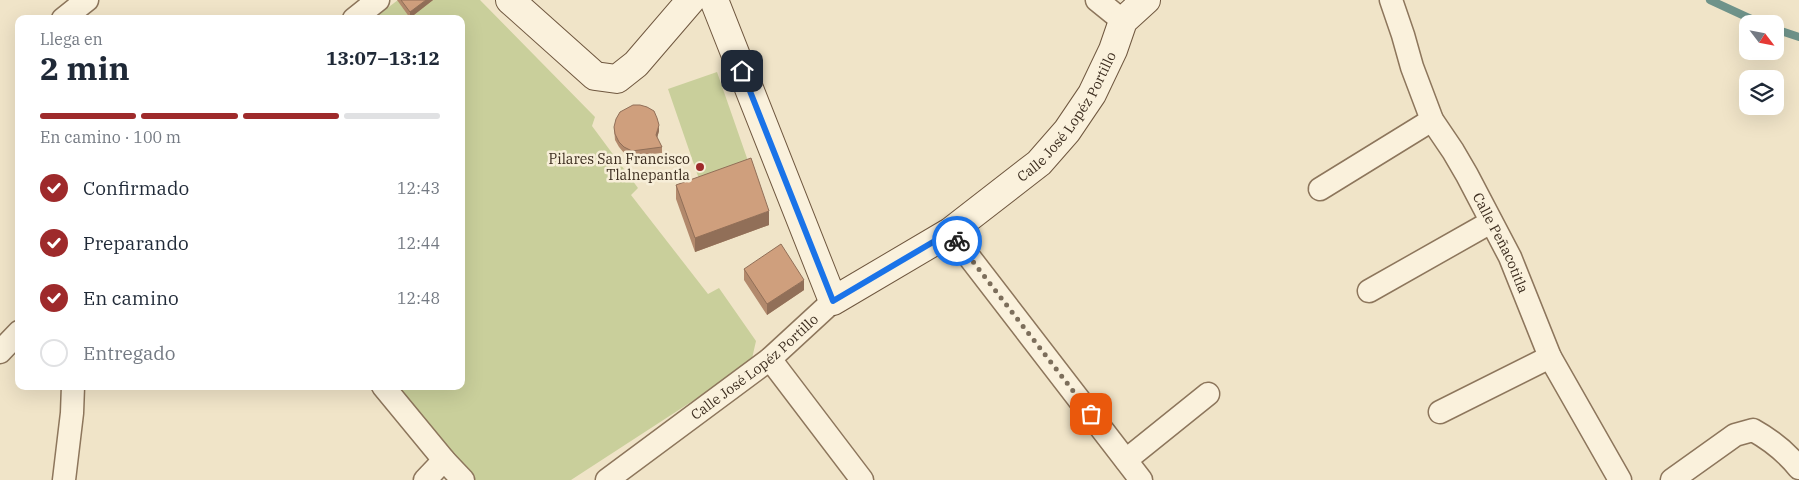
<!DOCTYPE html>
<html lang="es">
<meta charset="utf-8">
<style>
body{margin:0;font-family:"IBM Plex Serif",serif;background:#f2f2f3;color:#1f2937;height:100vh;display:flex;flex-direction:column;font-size:19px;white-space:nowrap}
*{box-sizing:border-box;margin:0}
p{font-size:16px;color:#747a83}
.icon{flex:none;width:28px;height:28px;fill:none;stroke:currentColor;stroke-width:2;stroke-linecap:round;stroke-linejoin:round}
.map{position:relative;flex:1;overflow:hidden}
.sheet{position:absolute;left:15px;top:15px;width:450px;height:375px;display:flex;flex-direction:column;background:#fff;border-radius:10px;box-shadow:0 5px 20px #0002}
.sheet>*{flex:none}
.needle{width:32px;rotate:122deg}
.tools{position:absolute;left:1739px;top:15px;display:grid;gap:10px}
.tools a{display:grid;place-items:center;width:45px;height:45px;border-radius:10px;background:#fff;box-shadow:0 5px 20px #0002;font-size:25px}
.pin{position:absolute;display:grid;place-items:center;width:42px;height:42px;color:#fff;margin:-21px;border-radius:10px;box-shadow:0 2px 8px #0006}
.courier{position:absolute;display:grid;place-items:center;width:50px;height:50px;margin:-25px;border:4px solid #1a73e8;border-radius:50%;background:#fff;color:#222;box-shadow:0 1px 6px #0007}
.headline em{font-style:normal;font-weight:800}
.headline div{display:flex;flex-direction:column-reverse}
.headline{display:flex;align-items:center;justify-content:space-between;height:85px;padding:0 25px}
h1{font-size:32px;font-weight:800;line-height:38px}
.bar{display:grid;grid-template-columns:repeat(4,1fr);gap:8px 5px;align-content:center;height:60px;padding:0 25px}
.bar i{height:6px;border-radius:4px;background:#e0e1e3}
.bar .selected{background:#9e2a2b}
.bar p{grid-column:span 4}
ol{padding:0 25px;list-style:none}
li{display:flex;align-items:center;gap:15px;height:55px}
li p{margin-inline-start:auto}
li .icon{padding:5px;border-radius:50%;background:#9e2a2b;color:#fff;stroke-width:4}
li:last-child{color:#747a83}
li i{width:28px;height:28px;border:2px solid #e0e1e3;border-radius:50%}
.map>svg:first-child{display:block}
</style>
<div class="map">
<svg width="1799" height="480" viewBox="0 0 1799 480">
<rect width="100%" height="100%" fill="#f0e4c8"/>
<!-- green -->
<path fill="#c9cf9b" d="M398,0H480L595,117L592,126L638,188L631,195L708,294L719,288L756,341L751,363L571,480H464L392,386H461V19H373Z
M717,72L748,161L699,179L668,89Z"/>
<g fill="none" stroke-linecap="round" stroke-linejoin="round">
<!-- stream -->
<path stroke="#6f938a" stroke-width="8" d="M1710,0L1762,24
M1775,29L1799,37"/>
<defs>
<g id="street">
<path d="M1097,0L1123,21"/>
<path id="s1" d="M1391,0L1403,35L1412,67L1432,120L1453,151L1467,175L1510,257L1550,357L1620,480"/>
<path d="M63,19L87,0"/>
<path d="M354,19L378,0"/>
<path d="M1320,189L1432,120"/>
<path d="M950,232L1141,480"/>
<path d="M1369,291L1491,222"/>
<path d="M0,352L19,332"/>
<path d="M770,359L862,480"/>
<path d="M383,386L444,460L463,480"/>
<path d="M1440,412L1550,357"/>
<path d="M1126,460L1208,394"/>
<path d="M64,480L72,413L73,386"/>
<path d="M425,480L444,460"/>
<path id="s2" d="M607,480L770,359L833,301"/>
<path d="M1672,480L1735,435L1753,430C1771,440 1786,452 1799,468"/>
</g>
<g id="secondary">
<path d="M510,0L595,76L617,79L636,64L691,0"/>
<path id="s3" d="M714,0L833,301L950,232L1039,163L1067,131L1092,94L1113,50L1123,21L1146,0"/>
</g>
</defs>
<!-- street casing -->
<use href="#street" stroke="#8d765c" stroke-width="25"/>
<!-- secondary casing -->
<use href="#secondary" stroke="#6f573f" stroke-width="30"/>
<!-- street -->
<use href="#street" stroke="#faf1dc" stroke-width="22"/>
<!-- secondary -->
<use href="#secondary" stroke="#faf1dc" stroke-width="28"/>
</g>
<!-- wall -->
<path fill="#b2896c" d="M397,0H433L410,18Z
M614,127L659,131L657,138L662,147V153L632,156L624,153L619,147L615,140Z
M676,185L769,225L695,252L676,199Z
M744,269L804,290L767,315L744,280Z"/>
<!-- shaded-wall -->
<path fill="#916f58" d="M426,0H433L410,18V12Z
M659,125V131L656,141V135Z
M769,211V225L695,252V238Z
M804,280V290L767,315V304Z"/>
<!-- building -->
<path fill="#cf9f7d" stroke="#916f58" d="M401,0H426L410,12Z
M633,105H640L647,107L654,111L657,118L659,125L656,135L662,147L632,151L624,147L619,142L615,134L614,127L616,119L620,112Z
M751,158L769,211L695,238L676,185Z
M781,244L804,280L767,304L744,269Z"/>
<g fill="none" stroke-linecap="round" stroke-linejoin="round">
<!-- done -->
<path stroke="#7c6e5b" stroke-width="5" stroke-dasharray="0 9" d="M957,241L1091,414"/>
<!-- route -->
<path stroke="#1a73e8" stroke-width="6" d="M742,71L833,301L950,232L957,241"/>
</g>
<!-- markers -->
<circle fill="#9e2a2b" stroke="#f7eed8" stroke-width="2" cx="700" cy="167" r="5"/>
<g text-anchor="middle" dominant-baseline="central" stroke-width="5" stroke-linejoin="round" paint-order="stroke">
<!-- street labels -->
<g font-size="14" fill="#3d2e20" stroke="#f7eed8">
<text stroke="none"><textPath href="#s3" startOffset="626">Calle José Lopéz Portillo</textPath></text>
<text stroke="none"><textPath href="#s1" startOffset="268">Calle Peñacotitla</textPath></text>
<text stroke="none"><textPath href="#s2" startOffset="186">Calle José Lopéz Portillo</textPath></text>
</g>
<!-- poi labels -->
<g font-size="14" fill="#3d2e20" stroke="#f7eed8" text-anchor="end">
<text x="690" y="159">Pilares San Francisco<tspan x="690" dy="16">Tlalnepantla</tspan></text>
</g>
</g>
</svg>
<div class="tools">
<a><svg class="needle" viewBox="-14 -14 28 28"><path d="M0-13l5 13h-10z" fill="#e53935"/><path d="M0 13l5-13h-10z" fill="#747a83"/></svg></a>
<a><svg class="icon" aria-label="layers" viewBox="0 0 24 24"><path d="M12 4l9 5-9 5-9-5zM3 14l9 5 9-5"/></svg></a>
</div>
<div class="pin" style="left:1091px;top:414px;background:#ea580c"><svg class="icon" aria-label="bag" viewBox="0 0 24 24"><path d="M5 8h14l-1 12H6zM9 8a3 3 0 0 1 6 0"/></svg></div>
<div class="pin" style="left:742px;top:71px;background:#1f2937"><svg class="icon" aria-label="home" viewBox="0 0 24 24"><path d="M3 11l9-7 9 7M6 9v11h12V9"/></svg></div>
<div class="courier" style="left:957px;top:241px"><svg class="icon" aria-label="bike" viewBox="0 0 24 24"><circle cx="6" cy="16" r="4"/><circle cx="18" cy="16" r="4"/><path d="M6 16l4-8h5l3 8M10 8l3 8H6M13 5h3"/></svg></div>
<section class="sheet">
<div class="headline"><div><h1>2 min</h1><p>Llega en</p></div><em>13:07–13:12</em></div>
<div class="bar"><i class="selected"></i><i class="selected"></i><i class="selected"></i><i></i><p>En camino · 100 m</p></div>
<ol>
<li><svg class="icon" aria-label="check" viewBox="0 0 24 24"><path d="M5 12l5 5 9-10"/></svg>Confirmado<p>12:43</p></li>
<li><svg class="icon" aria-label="check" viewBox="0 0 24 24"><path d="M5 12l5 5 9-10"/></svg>Preparando<p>12:44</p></li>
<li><svg class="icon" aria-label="check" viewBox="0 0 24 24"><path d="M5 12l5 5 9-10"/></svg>En camino<p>12:48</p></li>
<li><i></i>Entregado</li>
</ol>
</section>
</div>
